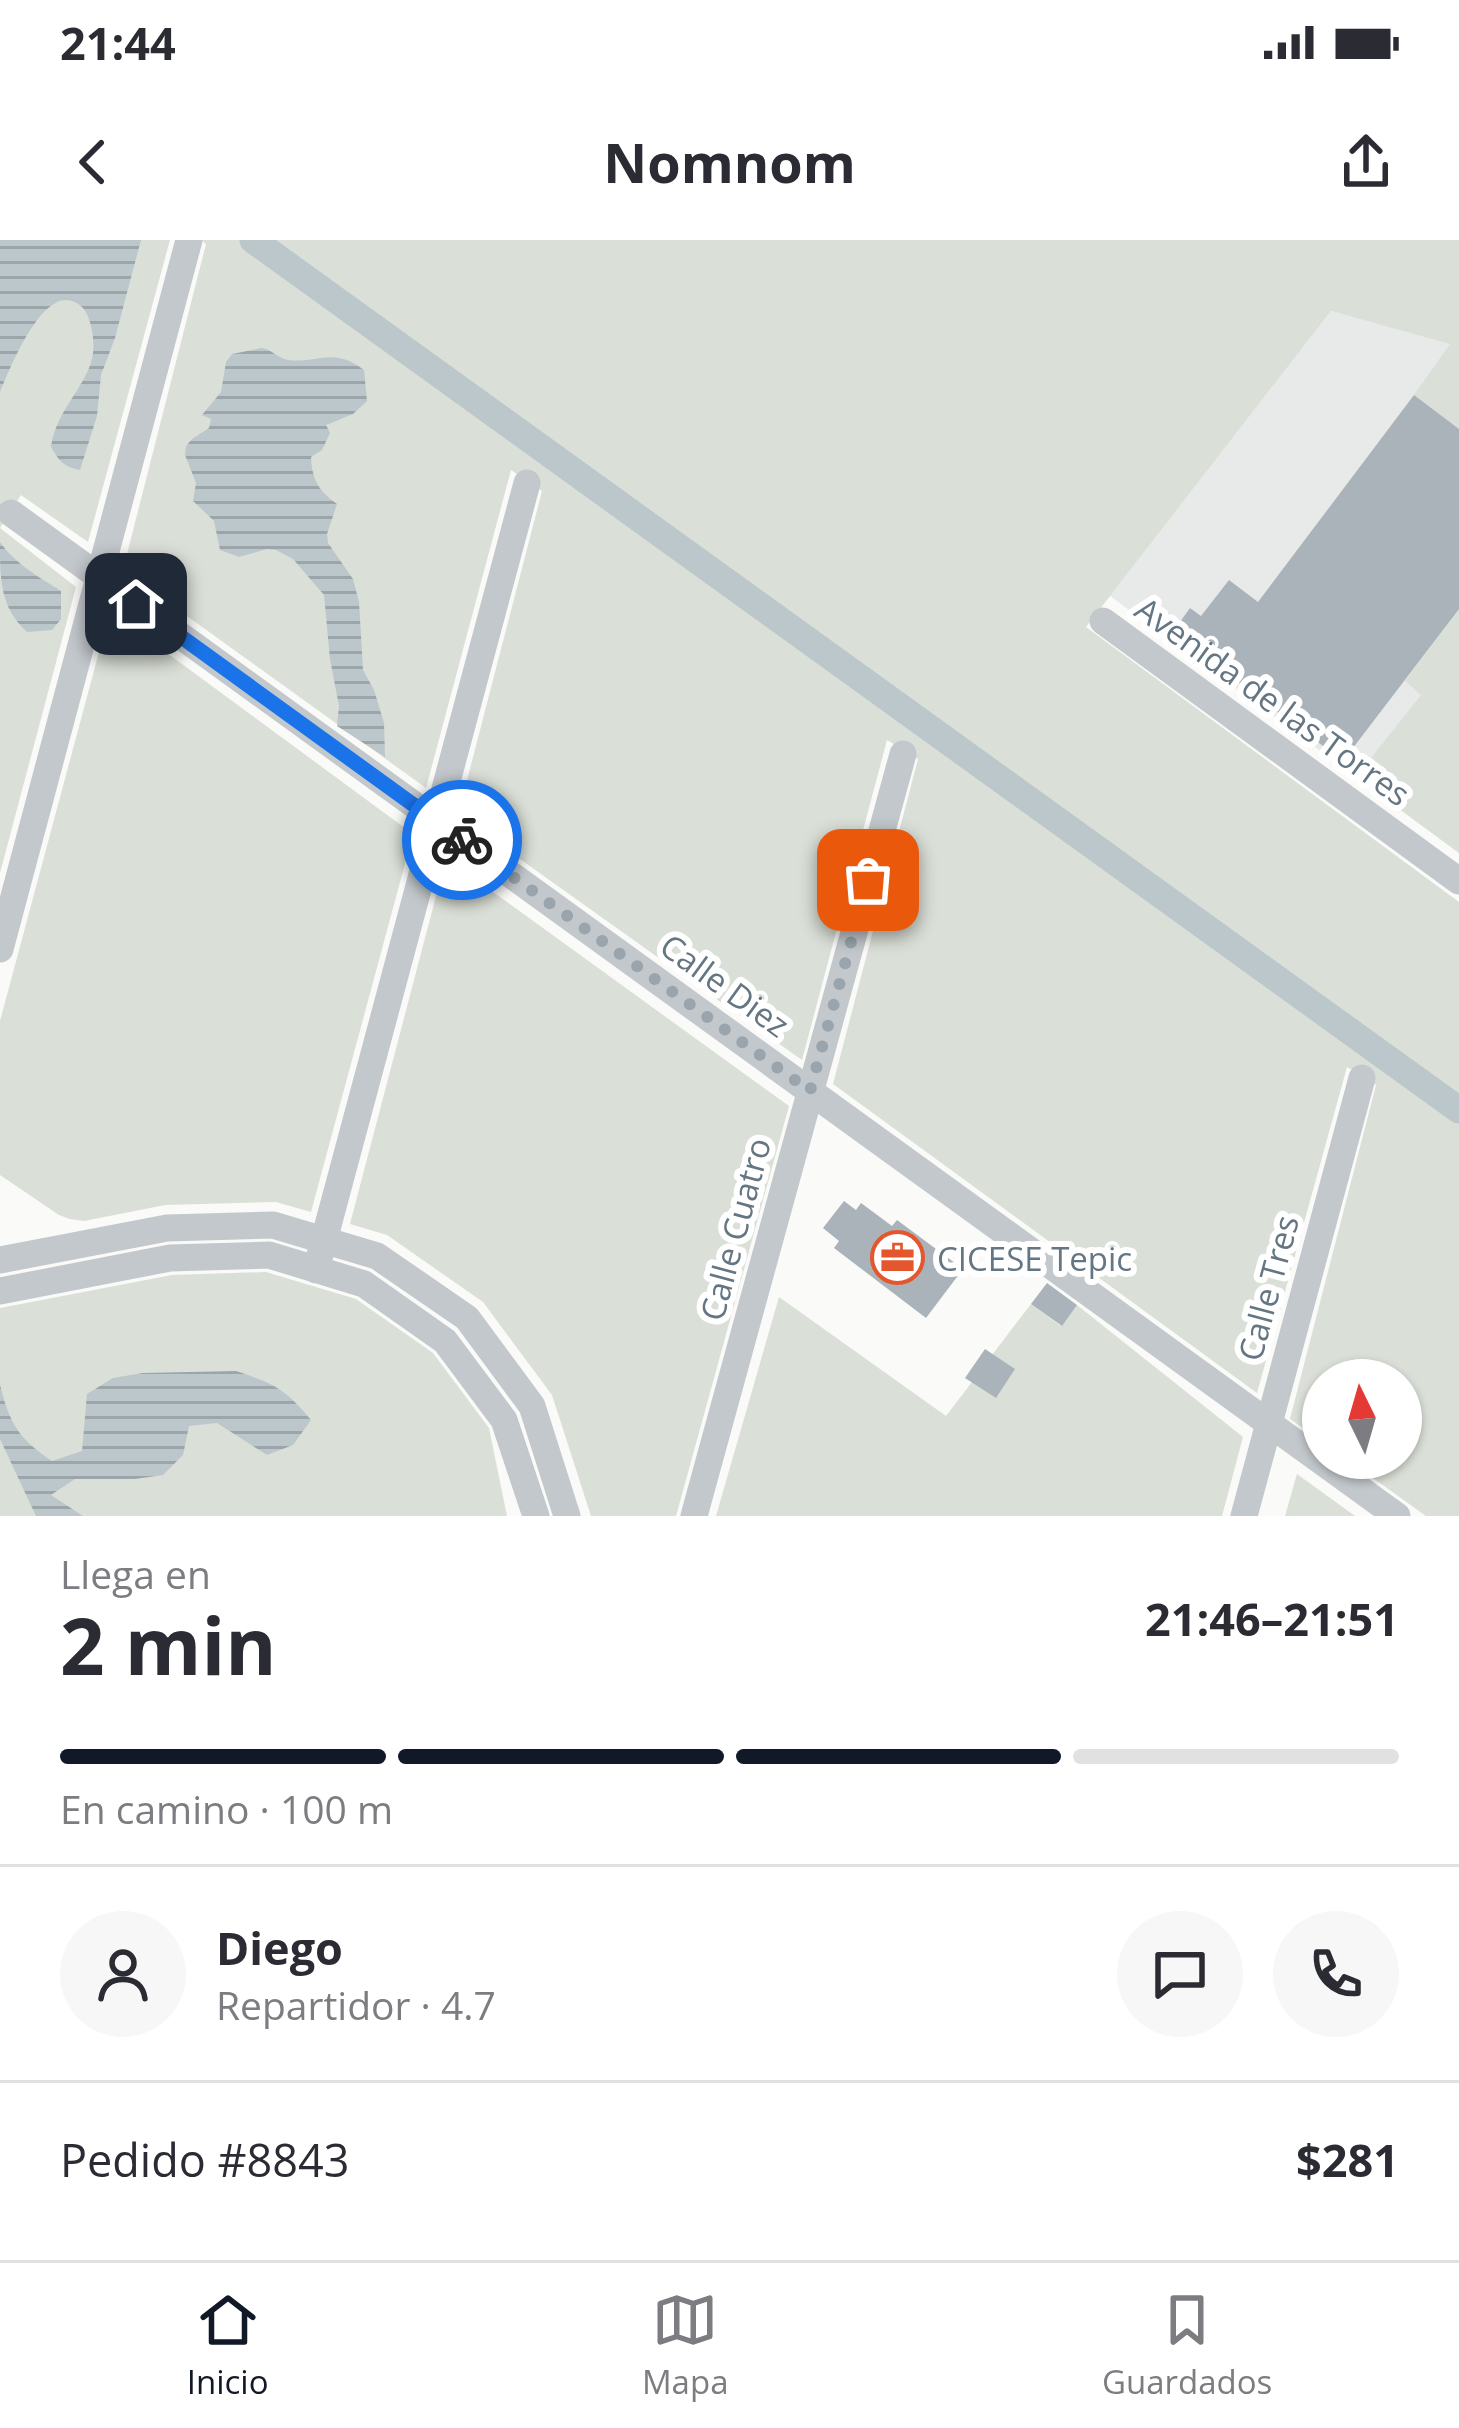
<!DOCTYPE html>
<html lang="es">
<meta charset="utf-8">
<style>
body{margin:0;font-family:"Open Sans",sans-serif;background:#f7f7f7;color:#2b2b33;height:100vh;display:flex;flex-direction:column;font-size:45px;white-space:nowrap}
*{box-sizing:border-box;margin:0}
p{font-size:39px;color:#7c7c81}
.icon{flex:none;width:66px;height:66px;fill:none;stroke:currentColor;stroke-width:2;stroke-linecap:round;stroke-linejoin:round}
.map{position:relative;height:1276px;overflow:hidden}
.sheet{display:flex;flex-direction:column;background:#fff;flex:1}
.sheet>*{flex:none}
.needle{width:78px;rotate:355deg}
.controls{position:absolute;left:1302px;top:1119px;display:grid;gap:24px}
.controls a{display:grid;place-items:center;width:120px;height:120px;border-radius:50%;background:#fff;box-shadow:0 3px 9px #0004;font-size:60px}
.pin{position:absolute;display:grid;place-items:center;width:102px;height:102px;color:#fff;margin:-51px;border-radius:24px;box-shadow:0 6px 18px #0006}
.courier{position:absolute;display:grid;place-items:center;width:120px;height:120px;margin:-60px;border:9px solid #1a73e8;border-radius:50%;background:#fff;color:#222;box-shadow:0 3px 15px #0007}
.head em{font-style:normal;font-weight:700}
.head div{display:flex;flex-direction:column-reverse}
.head{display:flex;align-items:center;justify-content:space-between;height:204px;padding:0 60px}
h1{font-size:78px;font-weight:700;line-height:90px}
.bar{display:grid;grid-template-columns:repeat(4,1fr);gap:18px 12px;align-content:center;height:144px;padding:0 60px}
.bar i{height:15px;border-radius:9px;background:#e1e1e2}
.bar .current{background:#111827}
.bar p{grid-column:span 4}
.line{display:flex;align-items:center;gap:30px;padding:0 60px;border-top:3px solid #e1e1e2}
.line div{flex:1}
.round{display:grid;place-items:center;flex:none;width:126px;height:126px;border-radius:63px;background:#f7f7f7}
.status{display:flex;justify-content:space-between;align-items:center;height:84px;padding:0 60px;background:#fff;direction:ltr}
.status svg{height:33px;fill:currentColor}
header{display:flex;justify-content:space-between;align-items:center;height:156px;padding:0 60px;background:#fff;font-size:54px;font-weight:700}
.tab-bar{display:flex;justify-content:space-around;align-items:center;height:168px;border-top:3px solid #e1e1e2;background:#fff;font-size:33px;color:#7c7c81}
.tab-bar a{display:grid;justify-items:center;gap:6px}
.tab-bar .current{color:#111827}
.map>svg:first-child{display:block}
</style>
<div class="status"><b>21:44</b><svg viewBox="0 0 49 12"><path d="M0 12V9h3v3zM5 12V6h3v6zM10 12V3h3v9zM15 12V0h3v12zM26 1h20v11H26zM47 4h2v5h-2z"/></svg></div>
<header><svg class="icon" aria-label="back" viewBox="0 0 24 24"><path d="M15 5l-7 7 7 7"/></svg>Nomnom<svg class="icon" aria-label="share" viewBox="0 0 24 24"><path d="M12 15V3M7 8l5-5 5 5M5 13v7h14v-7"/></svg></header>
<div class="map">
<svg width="1459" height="1276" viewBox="0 0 1459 1276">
<defs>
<pattern id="water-rules" width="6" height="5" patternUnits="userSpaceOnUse" patternTransform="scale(3)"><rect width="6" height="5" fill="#bbc7cb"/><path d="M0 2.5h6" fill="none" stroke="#9ca6aa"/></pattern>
</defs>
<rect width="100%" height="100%" fill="#fafaf8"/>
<!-- built -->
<path fill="#e8e9e9" d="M1331,71L1459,106V613L1110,356Z"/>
<!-- green -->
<path fill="#dadfd7" d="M0,0H170L88,302L21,255L0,288L76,347L0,633Z
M201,0H1459V189L1414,155L1450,104L1331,71L1086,387L1459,662V1276H1426L1345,1218H1401V1140H1323V1202L1290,1179L1376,845L1347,827L1257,1153L833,844L918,519L887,500L802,820L458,575L542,251L511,230L426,548L123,330L206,4Z
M1459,369V613L1356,537L1421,455L1405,441Z
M110,371L413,594L311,972L276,962L165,965L84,981L70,979L59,975L0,935V781Z
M446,618L789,866L676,1276H591L552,1155L483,1062L387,995L350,984Z
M266,1032L356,1059L433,1113L489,1188L507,1276H0V1068L172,1035Z
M779,1057L946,1176L972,1142L996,1157L992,1115L1031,1064L1061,1086L1077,1065L1243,1197L1222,1276H716Z
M1297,1234L1355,1276H1285Z"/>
<!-- water -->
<path fill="url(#water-rules)" d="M0,0H141L115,98L101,135L97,176L80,230C64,227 59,221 51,207C56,169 89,145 93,113C95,100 91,76 82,67C46,33 9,131 0,152Z
M262,108C273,110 277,118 288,120C318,124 332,106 364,130L367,161L353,174L326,185L330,193L322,210L311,217C312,240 319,251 337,264L327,294L328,303L353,339L359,362L363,430L374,450L384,483L385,517L337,486L339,466L330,419L324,355L293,319L276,310L267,309L239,317L220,310L214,281L193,261L196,243L185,215L186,206L192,199L209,188L211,179L202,175L221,152L226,122L232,114Z
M0,302C14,323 39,337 61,351V379L52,390L27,392C0,367 0,340 0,302Z
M236,1131C273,1143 286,1149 311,1180L293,1205L267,1215L217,1183L189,1186L183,1215L163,1235L135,1239H75L51,1255L83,1276H36L0,1199V1145C10,1184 18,1198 52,1221L82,1211L87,1154L113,1138L143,1133Z"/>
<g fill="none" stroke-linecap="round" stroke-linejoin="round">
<!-- canal -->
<path stroke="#bbc7cb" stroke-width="27" d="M253,0L1459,870"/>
</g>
<!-- building -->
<path fill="#aab3b9" d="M1414,155L1459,189V369L1343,521L1172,393L1190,368L1201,376L1229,340L1258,362Z
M844,961L856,970L861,963L892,986L897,980L963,1029L926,1078L834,1008L839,1001L823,988Z
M1047,1043L1077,1065L1062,1086L1031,1064Z
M985,1109L1015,1129L996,1158L965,1138Z"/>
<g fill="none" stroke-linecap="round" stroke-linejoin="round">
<!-- street -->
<path stroke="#c3c8cc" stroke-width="27" d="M11,273L1397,1276
M1103,381L1459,641
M0,709L189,0
M0,1020L167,988L273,985L377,1016L467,1078L532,1166L567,1276
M316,1030L527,243
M0,1051L170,1018L269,1015L364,1044L445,1101L504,1180L536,1276
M694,1276L903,514
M1244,1276L1362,838"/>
</g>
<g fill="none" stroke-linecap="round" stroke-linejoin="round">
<!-- done -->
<path stroke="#99a4ac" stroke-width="12" stroke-dasharray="0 21.6" d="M462,600L810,851L868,640"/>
<!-- route -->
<path stroke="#1a73e8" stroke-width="15" d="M136,364L462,600"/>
</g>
<!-- icons -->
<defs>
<symbol id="office-ring" viewBox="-11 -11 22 22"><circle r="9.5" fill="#fff" stroke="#e4572e" stroke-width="1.5"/><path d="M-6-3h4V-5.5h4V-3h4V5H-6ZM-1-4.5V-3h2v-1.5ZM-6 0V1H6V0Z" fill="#e4572e"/></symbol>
</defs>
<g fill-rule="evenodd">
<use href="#office-ring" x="868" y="988" width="59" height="59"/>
</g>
<g text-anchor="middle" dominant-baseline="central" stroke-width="12" stroke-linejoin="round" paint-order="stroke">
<!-- street labels -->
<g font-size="33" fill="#657683" stroke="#fff">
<text transform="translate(1273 461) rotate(36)">Avenida de las Torres</text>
<text transform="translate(725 745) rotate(36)">Calle Diez</text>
<text transform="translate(735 989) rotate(-75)">Calle Cuatro</text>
<text transform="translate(1268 1048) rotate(-75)">Calle Tres</text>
</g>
<!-- poi labels -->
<g font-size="33" fill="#657683" stroke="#fff" text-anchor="start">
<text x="937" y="1018">CICESE Tepic</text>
</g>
</g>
</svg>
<div class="controls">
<a><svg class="needle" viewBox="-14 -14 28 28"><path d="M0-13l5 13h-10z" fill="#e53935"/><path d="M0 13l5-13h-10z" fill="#7c7c81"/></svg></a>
</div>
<div class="pin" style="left:868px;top:640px;background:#ea580c"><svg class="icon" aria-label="bag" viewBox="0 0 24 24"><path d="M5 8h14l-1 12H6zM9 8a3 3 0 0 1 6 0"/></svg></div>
<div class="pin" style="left:136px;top:364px;background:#1f2937"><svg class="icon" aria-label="home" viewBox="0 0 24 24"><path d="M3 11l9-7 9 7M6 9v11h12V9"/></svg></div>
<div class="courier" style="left:462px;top:600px"><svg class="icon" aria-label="bike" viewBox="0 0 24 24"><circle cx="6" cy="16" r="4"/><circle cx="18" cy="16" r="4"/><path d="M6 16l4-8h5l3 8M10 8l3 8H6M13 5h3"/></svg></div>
</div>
<section class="sheet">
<div class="head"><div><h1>2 min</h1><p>Llega en</p></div><em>21:46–21:51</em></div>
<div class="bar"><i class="current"></i><i class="current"></i><i class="current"></i><i></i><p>En camino · 100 m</p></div>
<div class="line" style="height:216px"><a class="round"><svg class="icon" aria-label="person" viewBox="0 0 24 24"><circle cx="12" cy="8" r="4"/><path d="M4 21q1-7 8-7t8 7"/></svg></a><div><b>Diego</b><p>Repartidor · 4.7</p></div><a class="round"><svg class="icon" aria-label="chat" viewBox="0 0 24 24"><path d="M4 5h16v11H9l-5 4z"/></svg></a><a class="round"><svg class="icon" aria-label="phone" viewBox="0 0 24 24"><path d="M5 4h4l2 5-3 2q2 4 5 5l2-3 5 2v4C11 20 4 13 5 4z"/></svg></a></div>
<div class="line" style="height:156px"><div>Pedido #8843</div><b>$281</b></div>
</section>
<nav class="tab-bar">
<a class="current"><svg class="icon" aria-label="home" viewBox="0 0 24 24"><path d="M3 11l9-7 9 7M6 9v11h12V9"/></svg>Inicio</a>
<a><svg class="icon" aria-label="map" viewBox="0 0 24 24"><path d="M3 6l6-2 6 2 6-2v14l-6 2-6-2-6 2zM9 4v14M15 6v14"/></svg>Mapa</a>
<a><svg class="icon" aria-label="saved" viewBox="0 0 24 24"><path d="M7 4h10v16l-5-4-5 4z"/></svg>Guardados</a>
</nav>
